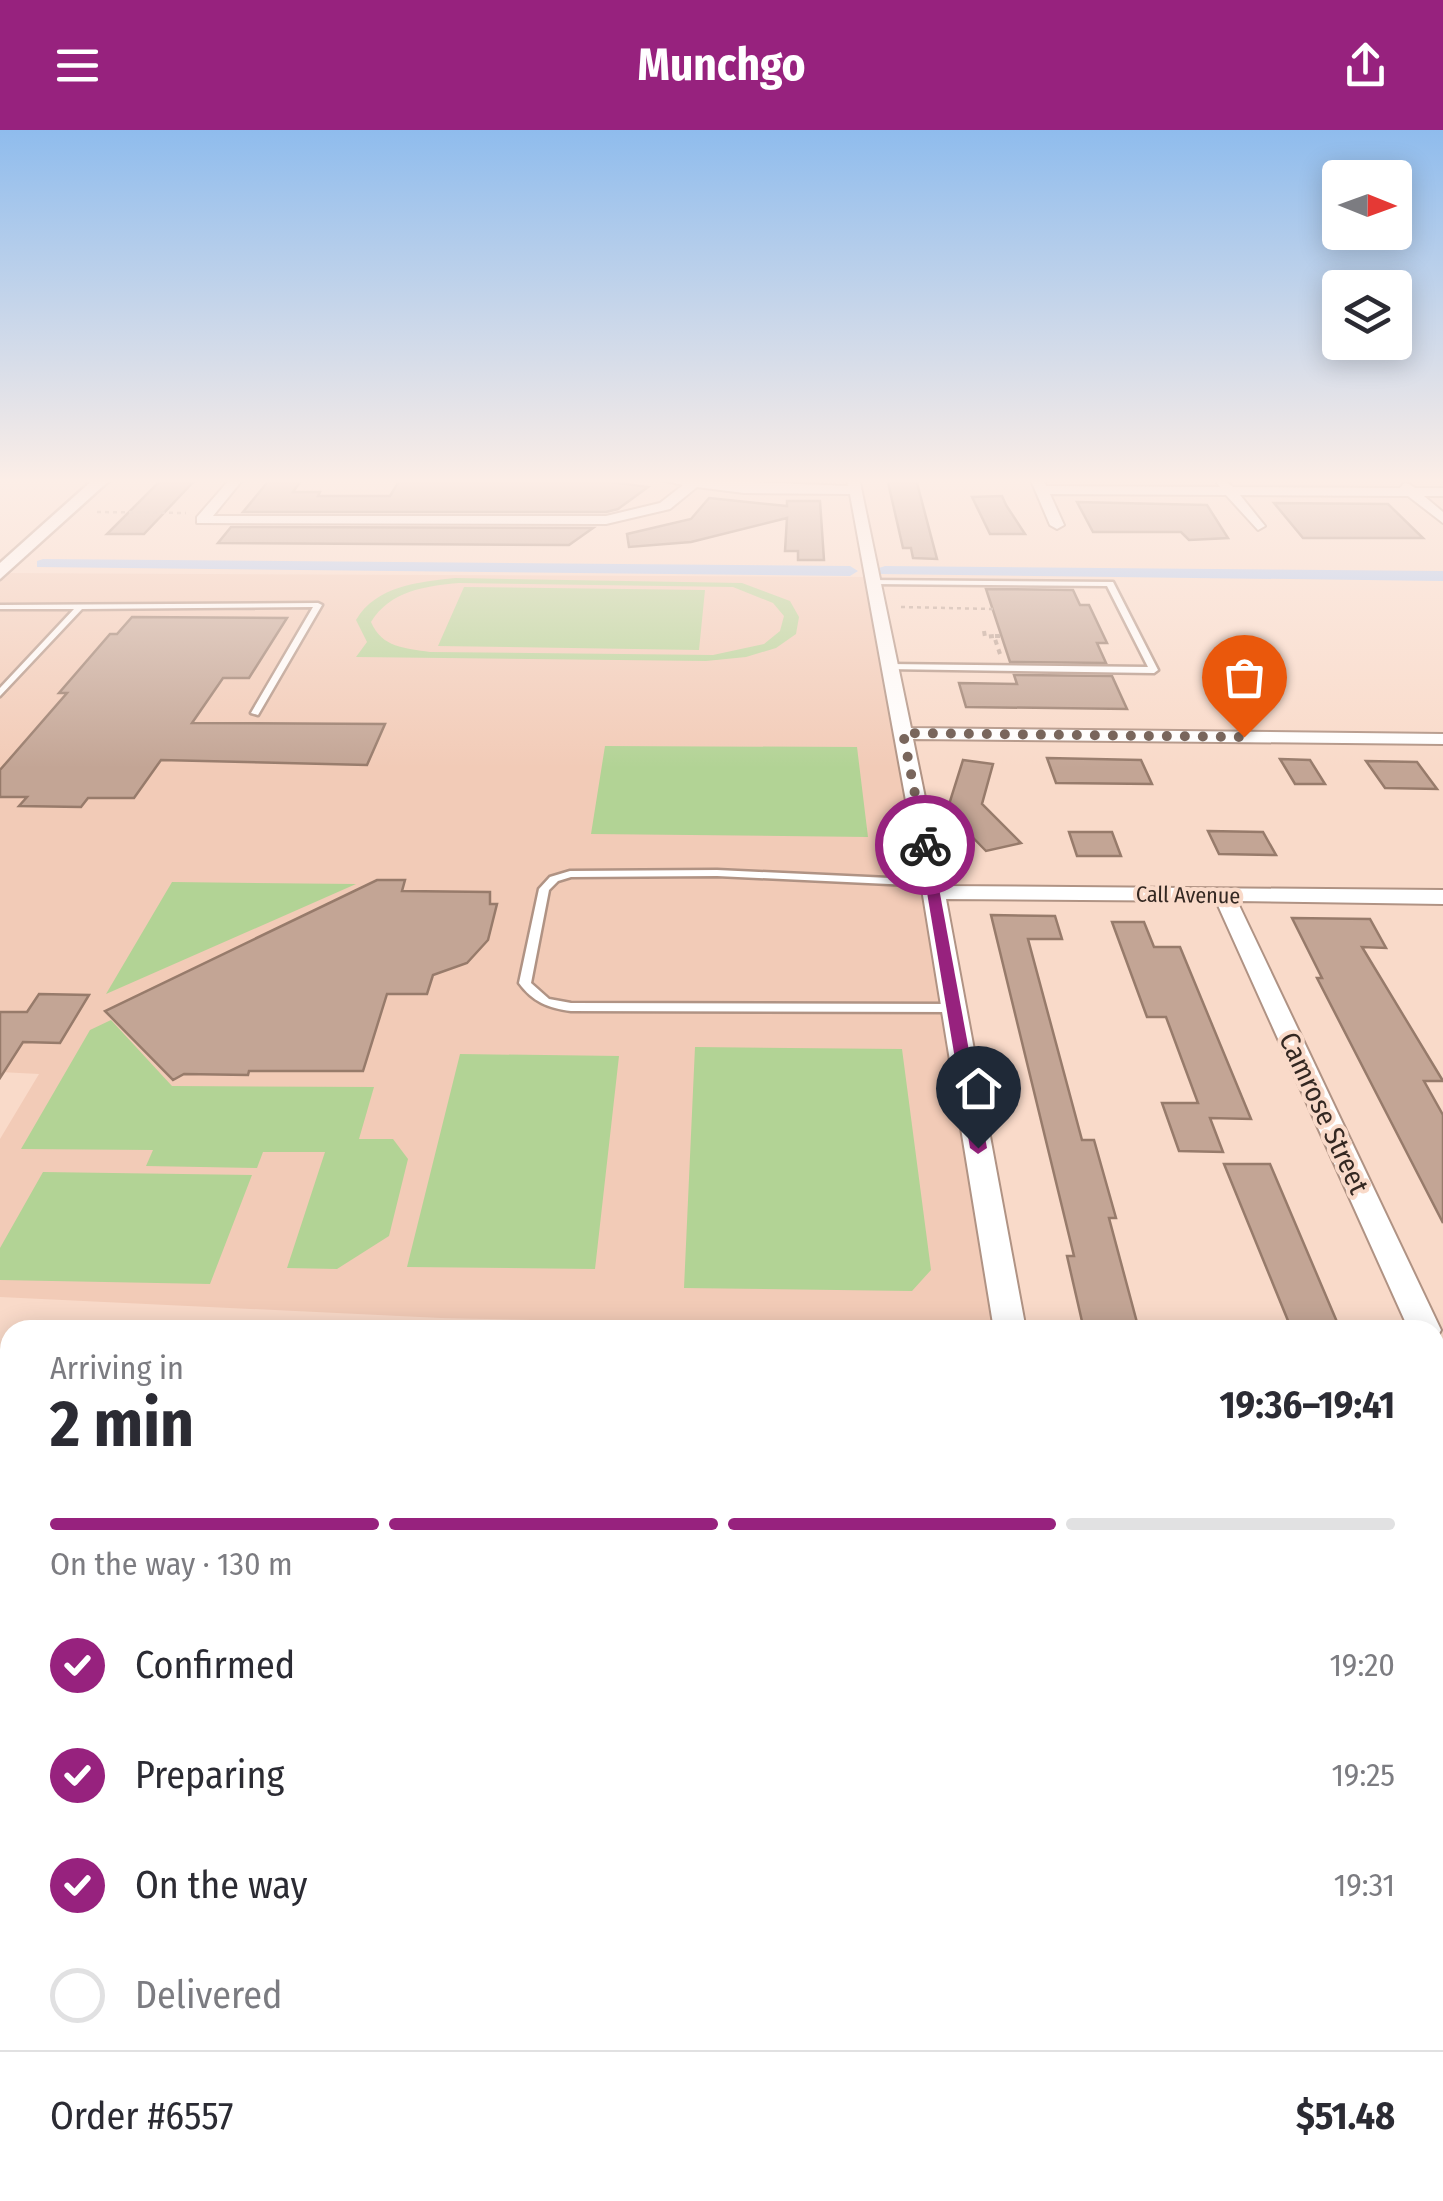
<!DOCTYPE html>
<meta charset="utf-8">
<style>
body{margin:0;font-family:"Fira Sans Condensed",sans-serif;background:#f2f2f3;color:#2b2b33;height:100vh;display:flex;flex-direction:column;font-size:38px;white-space:nowrap}
*{box-sizing:border-box;margin:0}
p{font-size:32px;color:#7c7c81}
.icon{flex:none;width:55px;height:55px;fill:none;stroke:currentColor;stroke-width:2;stroke-linecap:round;stroke-linejoin:round}
.map{position:relative;flex:1;overflow:hidden}
.side{position:absolute;left:0px;top:1190px;width:1445px;height:882px;display:flex;flex-direction:column;background:#fff;border-radius:30px 30px 0 0;box-shadow:0 5px 25px #0003}
.side>*{flex:none}
.needle{width:65px;rotate:91deg}
.fabs{position:absolute;left:1322px;top:30px;display:grid;gap:20px}
.fabs a{display:grid;place-items:center;width:90px;height:90px;border-radius:10px;background:#fff;box-shadow:0 5px 25px #0003;font-size:50px}
.pin{position:absolute;display:grid;place-items:center;width:85px;height:85px;color:#fff;margin:-102px -42px;border-radius:50% 50% 50% 0;rotate:-45deg;box-shadow:0 0 10px #0007}
.pin .icon{rotate:45deg}
.courier{position:absolute;display:grid;place-items:center;width:100px;height:100px;margin:-50px;border:8px solid #97227e;border-radius:50%;background:#fff;color:#222;box-shadow:0 2px 12px #0007}
.head em{font-style:normal;font-weight:700}
.head div{display:flex;flex-direction:column-reverse}
.head{display:flex;align-items:center;justify-content:space-between;height:170px;padding:0 50px}
h1{font-size:65px;font-weight:700;line-height:75px}
.bar{display:grid;grid-template-columns:repeat(4,1fr);gap:15px 10px;align-content:center;height:120px;padding:0 50px}
.bar i{height:12px;border-radius:8px;background:#e1e1e2}
.bar .current{background:#97227e}
.bar p{grid-column:span 4}
.line{display:flex;align-items:center;gap:25px;padding:0 50px;border-top:2px solid #e1e1e2}
.line div{flex:1}
ol{padding:0 50px;list-style:none}
li{display:flex;align-items:center;gap:30px;height:110px}
li p{margin-inline-start:auto}
li .icon{padding:10px;border-radius:50%;background:#97227e;color:#fff;stroke-width:4}
li:last-child{color:#7c7c81}
li i{width:55px;height:55px;border:5px solid #e1e1e2;border-radius:50%}
header{display:flex;justify-content:space-between;align-items:center;height:130px;padding:0 50px;background:#97227e;color:#fff;font-size:45px;font-weight:700}
.map>svg:first-child{display:block}
</style>
<header><svg class="icon" aria-label="menu" viewBox="0 0 24 24"><path d="M4 6h16M4 12h16M4 18h16"/></svg>Munchgo<svg class="icon" aria-label="share" viewBox="0 0 24 24"><path d="M12 15V3M7 8l5-5 5 5M5 13v7h14v-7"/></svg></header>
<div class="map">
<svg width="1443" height="2071" viewBox="0 0 1443 2071">
<rect width="100%" height="100%" fill="#f9dac9"/>
<!-- built -->
<path fill="#f2cbb7" d="M0,443L870,447L1010,1200L441,1188L0,1167V1009L39,944L0,942Z"/>
<!-- green -->
<path fill="#b2d395" fill-rule="evenodd" d="M455,448L742,453L790,471L799,487L796,504L776,518L746,527L706,531L356,527L367,512L356,490C376,456 418,452 455,448ZM459,453L733,457L773,473L784,486L780,501L764,514L713,525L430,522C405,518 382,518 371,492C390,461 425,456 459,453Z
M464,457L705,460L699,520L438,516Z
M605,616L857,617L868,707L591,704Z
M172,752L356,754L106,864Z
M111,890L172,956L374,957L359,1009H393L408,1029L389,1106L337,1139L287,1138L325,1022H263L257,1038L146,1036L153,1020L21,1019L90,900Z
M695,917L902,919L931,1140L912,1161L684,1158Z
M460,924L619,926L595,1139L407,1137Z
M43,1042L252,1045L210,1154L0,1150V1118Z"/>
<g fill="none" stroke-linecap="round" stroke-linejoin="round">
<!-- canal -->
<path fill="#aac8f4" fill-rule="evenodd" d="M43,429L850,436L858,441L850,446L37,437V431Z
M885,436L1443,441V451L879,444V438Z"/>
</g>
<!-- building -->
<path fill="#c3a595" stroke="#977b6b" stroke-width="2.5" d="M163,348H197L144,404H107Z
M271,348H303L293,362H320L318,366H390L401,348H583L648,357L618,379L606,382H243Z
M887,348H914L917,353L937,429L913,428L911,418H903Z
M1002,366L1006,375L1025,404H990L972,367Z
M709,368L787,376V371H820L824,430H798V421H785L787,388L691,412L629,417L627,404L691,389Z
M1077,372L1207,375L1228,408L1189,410L1181,402H1093Z
M1274,373L1388,374L1423,408H1303Z
M231,397L593,398L569,415L218,413Z
M986,459L1073,460L1080,475H1089L1107,513H1097L1106,533L1010,532Z
M132,487L287,488L249,548H223L192,593L385,594L367,635L161,630L134,668H88L81,677L19,676L27,667H0V640L67,563H59L110,504H117Z
M1014,545L1112,546L1127,579L966,577L959,553L1017,554Z
M1047,628L1141,630L1152,654L1056,653Z
M1280,629L1310,630L1325,654H1295Z
M963,630L993,634L982,674L1021,713L986,721L947,681Z
M1366,631L1417,632L1437,659L1385,658Z
M1208,701L1263,702L1276,725L1219,724Z
M1069,702H1112L1121,726H1077Z
M377,750H405L402,761L490,762V774H497L488,810L467,833L433,845L427,864H387L363,941H249L248,945L184,944L173,950L105,881Z
M991,785L1055,786L1062,809H1028L1082,1010H1094L1116,1088H1109L1139,1200H1084L1067,1126H1074Z
M1292,788L1370,789L1386,818L1362,817L1443,951H1424L1443,985V1093L1317,848H1322Z
M1112,792H1144L1154,817H1180L1251,989L1210,988L1223,1022L1179,1021L1162,973H1198L1166,887H1147Z
M39,864L89,865L60,913L23,912L0,948V882H27Z
M1224,1034H1270L1340,1199L1291,1198Z"/>
<g fill="none" stroke-linecap="round" stroke-linejoin="round">
<defs>
<path id="service" d="M868,450L1113,452L1158,540L1154,543L886,539V535L889,534L1148,537L1107,456L871,454L867,452Z
M318,473L322,475L258,585L251,583L313,477L82,479L0,566V558L74,479H0V475Z
M717,740L932,750L937,753L932,756L717,746L571,747L558,751L549,760L531,853L549,869L571,873L954,874L960,878L954,882L571,881C548,878 533,872 519,853L539,759L550,747L570,741Z"/>
<path id="minor" d="M231,348H244L213,386H606L660,373L683,355L653,348L848,356L847,348H859L911,598L1443,604V614L913,609L943,756L1443,760V774L1237,771L1441,1200L1436,1209L1443,1211V1253L1435,1250V1200H1409L1216,771L946,769L1026,1200H994L921,753L850,364L744,363L697,357L670,379L606,394L197,393V387Z
M1030,348H1042L1046,356L1220,357L1217,353L1223,349L1233,357L1400,358L1405,352L1415,358H1443V366H1424L1443,382V393L1408,366L1240,365L1265,396L1258,400L1226,365L1050,364L1064,395L1057,399L1050,395Z
M0,1351H10V1383H0Z
M1435,1956H1443V2004H1435Z
M207,2062H257L260,2071H210Z
M407,2062H462L458,2071H403Z
M1169,2062H1219L1221,2071H1171Z"/>
<path id="tertiary" d="M95,348H112L0,449V433Z"/>
</defs>
<!-- service casing -->
<use href="#service" stroke="#b09384" stroke-width="5"/>
<!-- minor casing -->
<use href="#minor" stroke="#b09384" stroke-width="4"/>
<!-- tertiary casing -->
<use href="#tertiary" stroke="#b09384" stroke-width="5"/>
<!-- path-far1 -->
<path stroke="#bba294" stroke-width="2.5" stroke-dasharray="4 4" stroke-linecap="butt" d="M97,382L186,383
M901,477L993,479"/>
<!-- path -->
<path stroke="#bba294" stroke-width="4" stroke-dasharray="5 5" stroke-linecap="butt" d="M984,501L985,507L994,506
M1000,524L994,506H1001"/>
<!-- service -->
<use href="#service" fill="#fff" fill-rule="evenodd"/>
<!-- minor -->
<use href="#minor" fill="#fff" fill-rule="evenodd"/>
<!-- tertiary -->
<use href="#tertiary" fill="#fff" fill-rule="evenodd"/>
</g>
<!-- sky -->
<linearGradient id="sky" x2="0" y2="1"><stop stop-color="#8fbced"/><stop offset="0.55" stop-color="#fceee7"/><stop offset="1" stop-color="#fceee7" stop-opacity="0"/></linearGradient>
<rect width="1443" height="638" fill="url(#sky)"/>
<!-- route -->
<path fill="#97227e" d="M925,711L931,715L987,1018L978,1024L970,1018L919,715Z"/>
<g fill="none" stroke-linecap="round" stroke-linejoin="round">
<!-- done -->
<path stroke="#79665c" stroke-width="10" stroke-dasharray="0 18" d="M925,715L903,603L1244,607"/>
</g>
<g text-anchor="middle" dominant-baseline="central" stroke-width="8" stroke-linejoin="round" paint-order="stroke">
<!-- far-street labels -->
<g font-size="22" fill="#342822" stroke="#f9dac9">
<text transform="translate(1188 765) rotate(1)">Call Avenue</text>
</g>
<!-- street labels -->
<g font-size="28" fill="#342822" stroke="#f9dac9">
<text transform="translate(1324 983) rotate(65)">Camrose Street</text>
</g>
</g>
</svg>
<div class="fabs">
<a><svg class="needle" viewBox="-14 -14 28 28"><path d="M0-13l5 13h-10z" fill="#e53935"/><path d="M0 13l5-13h-10z" fill="#7c7c81"/></svg></a>
<a><svg class="icon" aria-label="layers" viewBox="0 0 24 24"><path d="M12 4l9 5-9 5-9-5zM3 14l9 5 9-5"/></svg></a>
</div>
<div class="pin" style="left:1244px;top:607px;background:#ea580c"><svg class="icon" aria-label="bag" viewBox="0 0 24 24"><path d="M5 8h14l-1 12H6zM9 8a3 3 0 0 1 6 0"/></svg></div>
<div class="pin" style="left:978px;top:1018px;background:#1f2937"><svg class="icon" aria-label="home" viewBox="0 0 24 24"><path d="M3 11l9-7 9 7M6 9v11h12V9"/></svg></div>
<div class="courier" style="left:925px;top:715px"><svg class="icon" aria-label="bike" viewBox="0 0 24 24"><circle cx="6" cy="16" r="4"/><circle cx="18" cy="16" r="4"/><path d="M6 16l4-8h5l3 8M10 8l3 8H6M13 5h3"/></svg></div>
<section class="side">
<div class="head"><div><h1>2 min</h1><p>Arriving in</p></div><em>19:36–19:41</em></div>
<div class="bar"><i class="current"></i><i class="current"></i><i class="current"></i><i></i><p>On the way · 130 m</p></div>
<ol>
<li><svg class="icon" aria-label="check" viewBox="0 0 24 24"><path d="M5 12l5 5 9-10"/></svg>Confirmed<p>19:20</p></li>
<li><svg class="icon" aria-label="check" viewBox="0 0 24 24"><path d="M5 12l5 5 9-10"/></svg>Preparing<p>19:25</p></li>
<li><svg class="icon" aria-label="check" viewBox="0 0 24 24"><path d="M5 12l5 5 9-10"/></svg>On the way<p>19:31</p></li>
<li><i></i>Delivered</li>
</ol>
<div class="line" style="height:130px"><div>Order #6557</div><b>$51.48</b></div>
</section>
</div>
